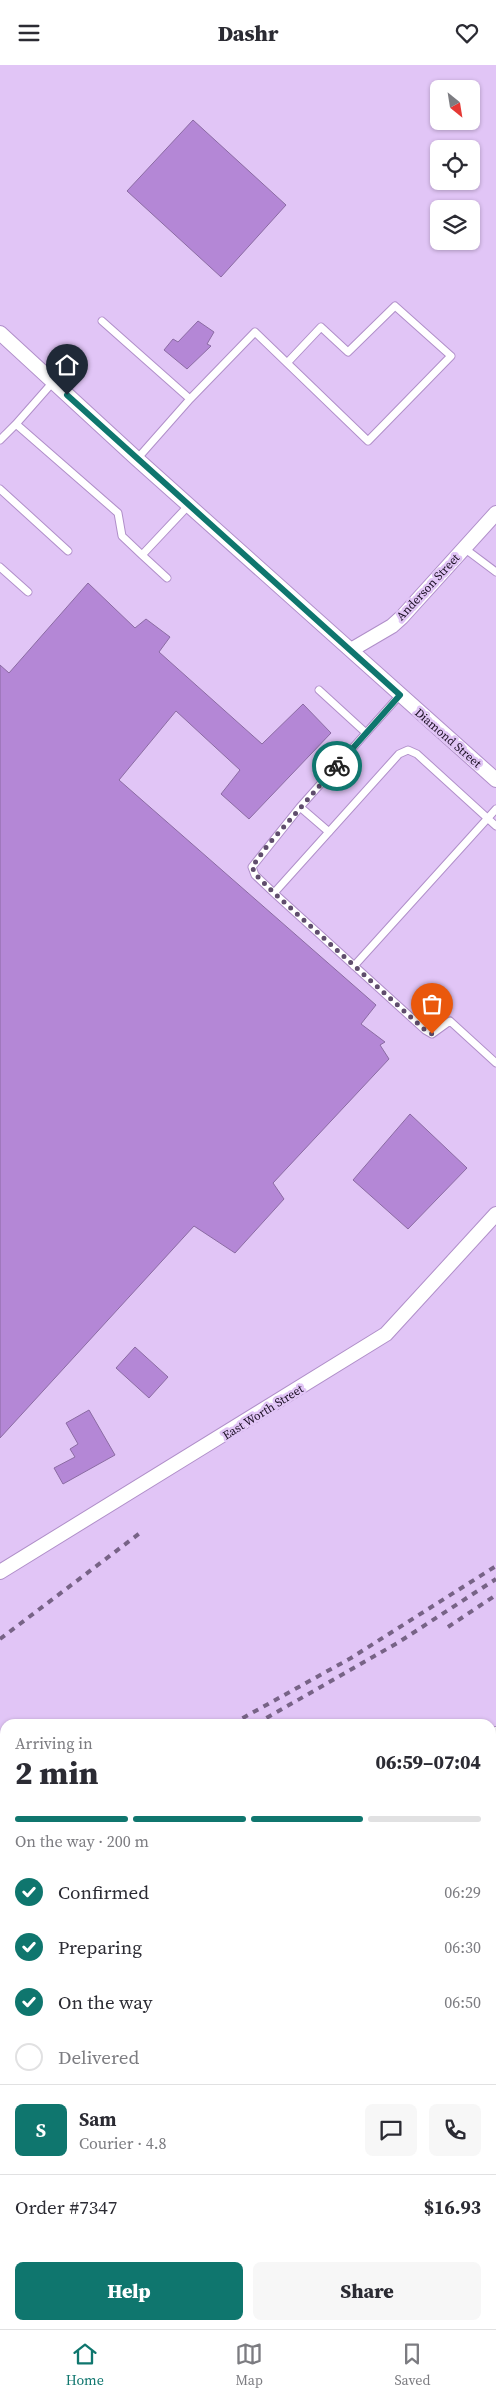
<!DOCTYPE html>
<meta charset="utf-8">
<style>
body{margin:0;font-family:"Source Serif 4",serif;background:#f7f7f7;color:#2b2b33;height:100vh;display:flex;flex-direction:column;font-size:19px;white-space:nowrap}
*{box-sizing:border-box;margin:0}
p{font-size:16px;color:#7c7c81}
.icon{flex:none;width:28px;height:28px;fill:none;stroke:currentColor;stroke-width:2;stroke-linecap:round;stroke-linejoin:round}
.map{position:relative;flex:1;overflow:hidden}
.drawer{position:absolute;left:0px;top:1654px;width:496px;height:611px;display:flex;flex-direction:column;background:#fff;border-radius:15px 15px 0 0;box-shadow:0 1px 4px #0004}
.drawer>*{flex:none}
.needle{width:32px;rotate:150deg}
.buttons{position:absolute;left:430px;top:15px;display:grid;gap:10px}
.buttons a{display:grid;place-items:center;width:50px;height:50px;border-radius:8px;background:#fff;box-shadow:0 1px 4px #0004;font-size:25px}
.pin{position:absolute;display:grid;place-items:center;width:42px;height:42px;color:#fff;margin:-51px -21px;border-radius:50% 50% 50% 0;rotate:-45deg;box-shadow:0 0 5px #0007}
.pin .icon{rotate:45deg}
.courier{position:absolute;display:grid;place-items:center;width:50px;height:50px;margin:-25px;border:4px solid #0f766e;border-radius:50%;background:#fff;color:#222;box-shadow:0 1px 6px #0007}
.summary em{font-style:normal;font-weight:800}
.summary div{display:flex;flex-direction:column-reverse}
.summary{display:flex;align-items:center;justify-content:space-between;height:85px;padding:0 15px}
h1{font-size:32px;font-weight:800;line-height:38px}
.bar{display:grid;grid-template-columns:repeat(4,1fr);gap:8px 5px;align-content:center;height:60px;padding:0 15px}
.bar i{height:6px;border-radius:4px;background:#e1e1e2}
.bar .current{background:#0f766e}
.bar p{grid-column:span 4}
.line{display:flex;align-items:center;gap:12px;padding:0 15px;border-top:1px solid #e1e1e2}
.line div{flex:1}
.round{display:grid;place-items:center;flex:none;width:52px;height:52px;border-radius:8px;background:#f7f7f7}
ol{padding:0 15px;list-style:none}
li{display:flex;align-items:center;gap:15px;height:55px}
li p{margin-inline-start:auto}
li .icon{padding:5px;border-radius:50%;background:#0f766e;color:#fff;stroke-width:4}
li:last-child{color:#7c7c81}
li i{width:28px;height:28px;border:2px solid #e1e1e2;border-radius:50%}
.primary-button{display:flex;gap:10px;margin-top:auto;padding:10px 15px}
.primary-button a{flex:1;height:58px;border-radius:8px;background:#0f766e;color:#fff;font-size:20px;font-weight:800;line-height:58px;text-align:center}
.primary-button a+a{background:#f7f7f7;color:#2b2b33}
header{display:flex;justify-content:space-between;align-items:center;height:65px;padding:0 15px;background:#fff;font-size:22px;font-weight:800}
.tab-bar{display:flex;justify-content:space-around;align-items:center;height:70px;border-top:1px solid #e1e1e2;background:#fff;font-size:14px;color:#7c7c81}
.tab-bar a{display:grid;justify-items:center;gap:2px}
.tab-bar .current{color:#0f766e}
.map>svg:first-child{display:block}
</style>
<header><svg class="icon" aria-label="menu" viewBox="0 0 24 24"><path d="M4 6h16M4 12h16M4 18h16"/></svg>Dashr<svg class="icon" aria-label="heart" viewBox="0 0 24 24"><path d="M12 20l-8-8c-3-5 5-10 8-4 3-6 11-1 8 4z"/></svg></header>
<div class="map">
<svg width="496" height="2264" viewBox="0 0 496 2264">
<rect width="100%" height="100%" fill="#e1c5f6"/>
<!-- building -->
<path fill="#b487d6" stroke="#8b6ba3" d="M193,55L286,140L221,212L127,126Z
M198,256L214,267L207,279L211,281L187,304L164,285L173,274L178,277Z
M88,518L135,563L146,554L170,572L159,587L262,679L303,639L331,668L249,754L221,729L240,705L176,646L119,715L376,940L361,959L385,977L380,980L389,994L273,1118L284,1134L235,1188L194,1161L0,1373V600L9,608Z
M410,1049L467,1103L408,1164L353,1115Z
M135,1282L168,1312L149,1333L116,1303Z
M89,1345L115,1390L63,1419L54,1403L75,1392L70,1384L78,1379L66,1358Z"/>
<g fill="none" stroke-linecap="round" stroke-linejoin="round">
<defs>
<path id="lane" d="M102,256L190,334
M16,359L53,317
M0,375L16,359L118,448L122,471L142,490L189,440
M137,394L190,334L255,267L368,376L451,291L395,241L348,287L321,262L287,298
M0,424L68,486
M464,483L496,507
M142,490L167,513
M0,502L28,527
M319,625L366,668
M400,630L300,742L252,802L255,810L274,828L425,965L432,969L450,956L496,998
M300,742L329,767
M274,828L399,689L408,685L417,689L496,761
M354,901L496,744"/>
<path id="street" d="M0,268L137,394L496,715
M351,585L392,561L402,552L496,448
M0,1507L386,1269L496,1149
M491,1675L496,1669
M0,1907L5,1901
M491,2004L496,1999
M491,2022L496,2027
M0,2226L5,2231
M37,2260L41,2264
M261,2264L264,2260"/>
</defs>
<!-- lane casing -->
<use href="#lane" stroke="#b08fc9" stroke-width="9"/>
<!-- street casing -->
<use href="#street" stroke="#b08fc9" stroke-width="16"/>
<!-- lane -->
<use href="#lane" stroke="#fff" stroke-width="7"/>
<!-- street -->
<use href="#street" stroke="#fff" stroke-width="14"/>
<!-- rail -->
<path stroke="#776386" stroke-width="4" stroke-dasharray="6 6" stroke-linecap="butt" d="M448,1562L496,1530
M0,1574L140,1468
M232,1659L351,1593L496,1501
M256,1659L399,1577L496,1514
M0,1763L5,1761
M0,1775L5,1773"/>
</g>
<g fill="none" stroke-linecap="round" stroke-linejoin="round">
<!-- done -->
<path stroke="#5f4d6c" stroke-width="5" stroke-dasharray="0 9" d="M337,701L267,781L252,802L256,810L274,828L425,965L432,969"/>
<!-- route -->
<path stroke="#0f766e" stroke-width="6" d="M67,330L400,630L337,701"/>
</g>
<g text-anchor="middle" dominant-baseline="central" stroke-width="5" stroke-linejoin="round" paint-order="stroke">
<!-- street labels -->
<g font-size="12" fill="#190d22" stroke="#e1c5f6">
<text transform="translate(428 522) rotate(-47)">Anderson Street</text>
<text transform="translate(448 673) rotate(41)">Diamond Street</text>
<text transform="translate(263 1347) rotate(-32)">East Worth Street</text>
</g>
</g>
</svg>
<div class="buttons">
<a><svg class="needle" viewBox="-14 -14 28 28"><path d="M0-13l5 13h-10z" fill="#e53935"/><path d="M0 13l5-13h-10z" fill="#7c7c81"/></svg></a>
<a><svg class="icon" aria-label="locate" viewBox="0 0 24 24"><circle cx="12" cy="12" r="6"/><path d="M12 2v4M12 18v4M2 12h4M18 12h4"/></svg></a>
<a><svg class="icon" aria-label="layers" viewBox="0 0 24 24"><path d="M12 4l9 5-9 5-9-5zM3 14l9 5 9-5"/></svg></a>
</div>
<div class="pin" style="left:432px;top:969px;background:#ea580c"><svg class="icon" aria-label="bag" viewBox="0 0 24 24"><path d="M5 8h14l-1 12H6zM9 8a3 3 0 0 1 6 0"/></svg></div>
<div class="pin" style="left:67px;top:330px;background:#1f2937"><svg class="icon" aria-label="home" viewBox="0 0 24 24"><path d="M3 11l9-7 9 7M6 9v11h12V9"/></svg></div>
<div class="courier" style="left:337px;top:701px"><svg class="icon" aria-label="bike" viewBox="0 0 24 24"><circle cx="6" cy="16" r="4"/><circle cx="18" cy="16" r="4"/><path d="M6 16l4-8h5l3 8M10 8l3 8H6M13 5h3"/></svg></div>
<section class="drawer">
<div class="summary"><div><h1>2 min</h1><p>Arriving in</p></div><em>06:59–07:04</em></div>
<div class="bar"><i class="current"></i><i class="current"></i><i class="current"></i><i></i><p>On the way · 200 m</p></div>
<ol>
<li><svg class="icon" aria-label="check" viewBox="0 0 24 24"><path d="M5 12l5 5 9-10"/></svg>Confirmed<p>06:29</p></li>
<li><svg class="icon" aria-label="check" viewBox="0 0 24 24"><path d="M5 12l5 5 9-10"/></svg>Preparing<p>06:30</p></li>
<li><svg class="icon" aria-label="check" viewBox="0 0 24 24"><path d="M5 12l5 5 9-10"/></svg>On the way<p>06:50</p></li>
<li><i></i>Delivered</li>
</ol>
<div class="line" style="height:90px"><b class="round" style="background:#0f766e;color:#fff">S</b><div><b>Sam</b><p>Courier · 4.8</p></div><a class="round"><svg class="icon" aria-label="chat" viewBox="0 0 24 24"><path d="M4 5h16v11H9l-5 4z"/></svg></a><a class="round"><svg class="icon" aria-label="phone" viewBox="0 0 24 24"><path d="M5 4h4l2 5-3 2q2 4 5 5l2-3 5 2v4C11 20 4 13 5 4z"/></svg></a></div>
<div class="line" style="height:65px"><div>Order #7347</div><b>$16.93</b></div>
<div class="primary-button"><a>Help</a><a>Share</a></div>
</section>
</div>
<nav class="tab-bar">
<a class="current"><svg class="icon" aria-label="home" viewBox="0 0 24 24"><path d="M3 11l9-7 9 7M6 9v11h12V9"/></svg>Home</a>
<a><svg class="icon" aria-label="map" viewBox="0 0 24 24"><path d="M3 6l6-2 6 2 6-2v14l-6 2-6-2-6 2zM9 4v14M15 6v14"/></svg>Map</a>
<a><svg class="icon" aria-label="saved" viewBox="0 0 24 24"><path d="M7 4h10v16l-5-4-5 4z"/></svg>Saved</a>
</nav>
